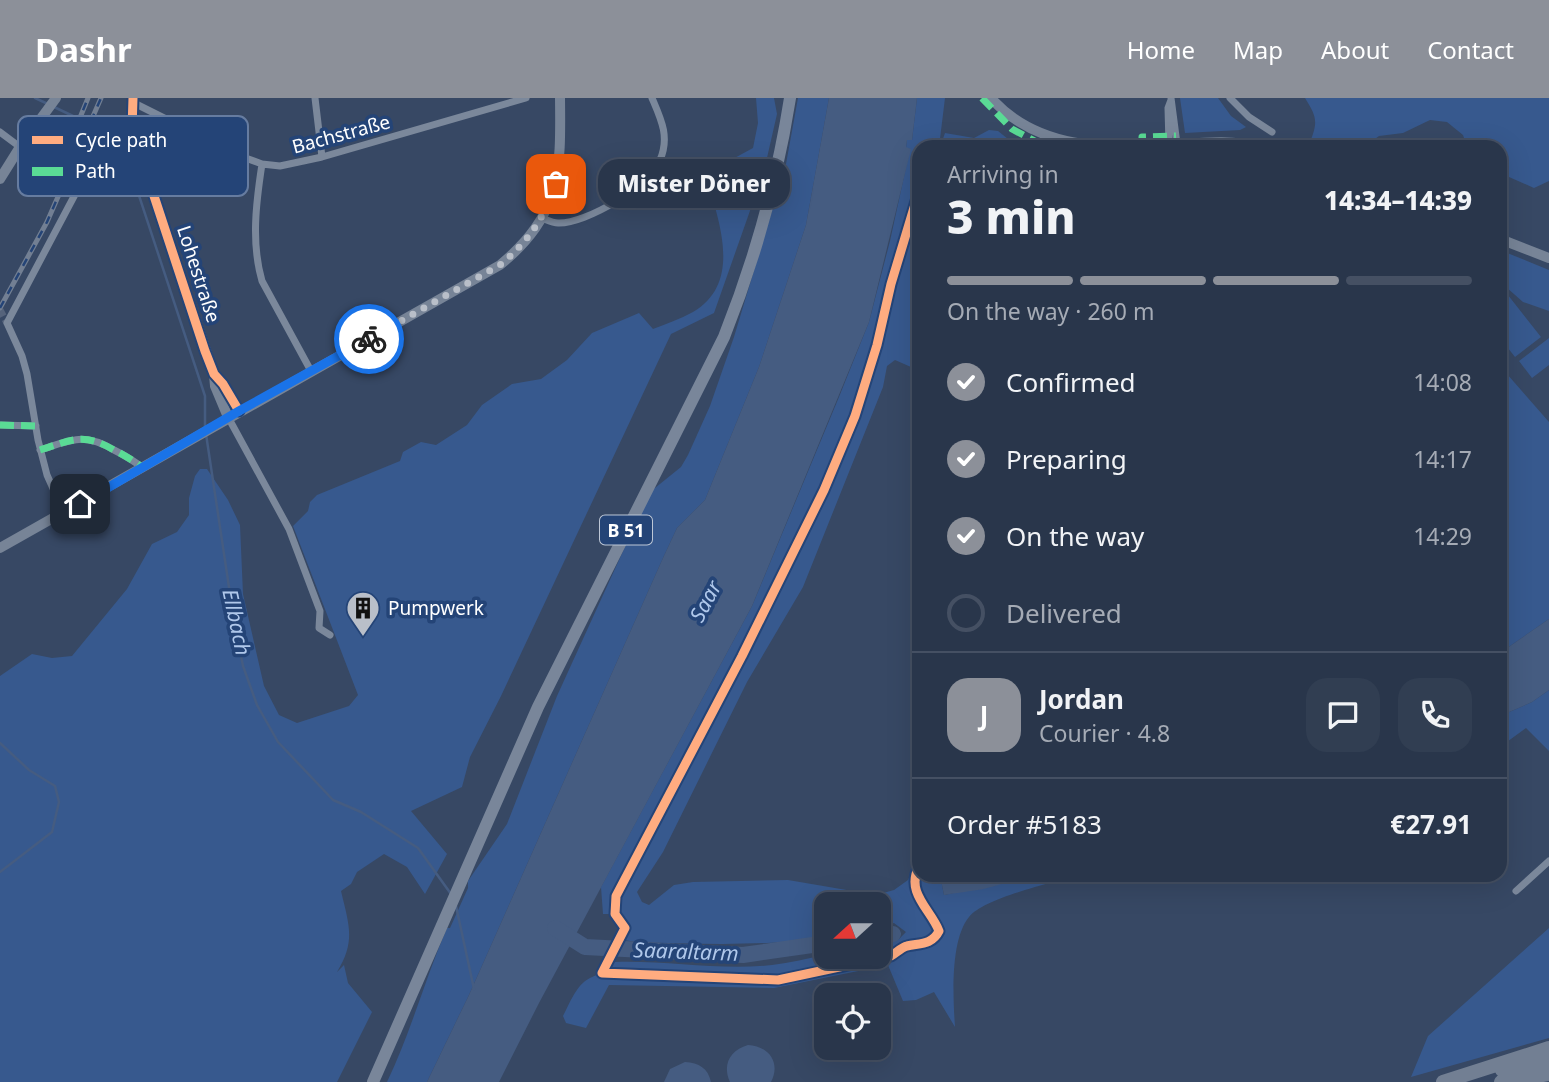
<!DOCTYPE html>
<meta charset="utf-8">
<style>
body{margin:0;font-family:"Noto Sans",sans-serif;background:#313e52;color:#f1f3f6;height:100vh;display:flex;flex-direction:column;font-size:26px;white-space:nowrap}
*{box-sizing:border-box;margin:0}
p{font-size:23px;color:#a5abb5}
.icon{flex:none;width:38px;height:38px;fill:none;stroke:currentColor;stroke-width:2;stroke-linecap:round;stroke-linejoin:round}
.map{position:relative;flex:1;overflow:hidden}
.details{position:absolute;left:912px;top:42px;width:595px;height:742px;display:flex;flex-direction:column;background:#29364b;border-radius:21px;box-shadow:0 7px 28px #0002,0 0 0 2px #455063}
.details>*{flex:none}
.needle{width:46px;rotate:249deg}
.buttons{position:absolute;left:814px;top:794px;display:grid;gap:14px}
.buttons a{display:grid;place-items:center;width:77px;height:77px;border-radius:14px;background:#29364b;box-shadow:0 7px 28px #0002,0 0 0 2px #455063;font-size:35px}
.pin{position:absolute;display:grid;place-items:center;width:60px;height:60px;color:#fff;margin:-30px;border-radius:14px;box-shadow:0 4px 10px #0006}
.courier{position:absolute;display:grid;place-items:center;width:70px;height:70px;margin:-35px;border:5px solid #1a73e8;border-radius:50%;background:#fff;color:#222;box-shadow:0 2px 9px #0007}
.bubble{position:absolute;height:49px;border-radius:21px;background:#29364b;box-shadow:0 7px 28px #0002,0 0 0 2px #455063;font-size:23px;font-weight:800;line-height:49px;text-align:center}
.head em{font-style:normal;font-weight:800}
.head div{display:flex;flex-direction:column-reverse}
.head{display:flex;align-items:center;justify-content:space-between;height:119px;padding:0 35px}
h1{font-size:46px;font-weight:800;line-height:52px}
.bar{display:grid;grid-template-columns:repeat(4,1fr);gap:10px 7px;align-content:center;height:84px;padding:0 35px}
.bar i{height:9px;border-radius:5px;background:#455063}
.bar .current{background:#8c9099}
.bar p{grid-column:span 4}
.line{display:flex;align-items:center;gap:18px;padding:0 35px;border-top:2px solid #455063}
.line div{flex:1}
.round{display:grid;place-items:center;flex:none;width:74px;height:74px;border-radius:21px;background:#313e52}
ol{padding:0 35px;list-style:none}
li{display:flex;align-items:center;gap:21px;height:77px}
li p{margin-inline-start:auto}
li .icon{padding:7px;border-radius:50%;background:#8c9099;color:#fff;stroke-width:4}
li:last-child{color:#a5abb5}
li i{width:38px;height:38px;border:4px solid #455063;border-radius:50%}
header{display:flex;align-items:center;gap:42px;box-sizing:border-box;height:98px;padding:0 35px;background:#8c9099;color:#fff}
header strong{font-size:33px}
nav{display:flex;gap:38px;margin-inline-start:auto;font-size:24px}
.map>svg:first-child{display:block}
</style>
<header>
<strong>Dashr</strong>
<nav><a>Home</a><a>Map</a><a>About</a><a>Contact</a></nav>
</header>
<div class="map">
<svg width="1549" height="984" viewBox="0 0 1549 984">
<rect width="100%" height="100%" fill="#374864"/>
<!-- green -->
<path fill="#37598e" d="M756,0H774L777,16L764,73L714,215L671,236L501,598L470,659L462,689L411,713L447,756L425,796L407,769L384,756L357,774L351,786L341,793C349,827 356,843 337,874L344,867L348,885L372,914L337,984H0V578L32,556L52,560L72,558L127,491L152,446L177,434L189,417V400L195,378L200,371H207L228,402L240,427L243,496L264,588L279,617L297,625L349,608L358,597L293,428L308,413L310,404L317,397L400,363L403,354L421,344L436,347L467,327L482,307L512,286L541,281L567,262L592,235L639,215L653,231C666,226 680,221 693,214C744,184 718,120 705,76L753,50L758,25Z
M798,0H829L806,127L759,269L705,402L677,430L663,460L469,897L427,984H387C411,934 425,881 447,830H450L468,790V783L507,726L557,598L650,394L681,369L688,357L710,308L734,239L786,66Z
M917,0H945L939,49H919V268L911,269L895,262L887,268L883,289L803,489L747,584L663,754L637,794L642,804L649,807L674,787L693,784L788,782L876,797L894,792L908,782L913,770L919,767V777H940L944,797L1010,783L1017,777H1079C1055,784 984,800 969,819C950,842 953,900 955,929L934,894L916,902L903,903L888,867L774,890L609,887L586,930L566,925L563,918C570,905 576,887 590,880C601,875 605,873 614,864C666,862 720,873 772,867C790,865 808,860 826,857V859H878L879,847L899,841L906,834L894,825L879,829L878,807H826V839L819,841C758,848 697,846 636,844L624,842L628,833L625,823L611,816H603L601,789L752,508L839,299L869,224L890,143L910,51L906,50L907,41L912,42Z
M1180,0H1218L1231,18L1246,29L1240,32L1185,35Z
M1305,0H1549V83L1534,90L1500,75V49H1467L1463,37L1447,24L1430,22L1403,35L1379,38L1364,49H1315L1310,44C1318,24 1317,19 1305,0Z
M989,32L998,33L1018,49H940L945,35L974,40Z
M1500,152L1549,172V213L1523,204L1506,189L1500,188Z
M1504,192L1541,239L1515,259L1500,240V195Z
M1549,240V267L1532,280L1519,263Z
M1500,268L1549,324V521L1500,555Z
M1549,592V653L1526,630L1500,649V618L1532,604Z
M1549,830V940L1411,979L1428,938Z"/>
<!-- water -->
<path fill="#455c81" d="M829,0H917L912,42H907L906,49L911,51L869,224L752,508L539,905L499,984H427L469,897L663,460L677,430L705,402L759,269L806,127Z
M1549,521V592L1532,604L1500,618V555Z
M940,777H1017C999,792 967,793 944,797Z
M748,947C769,948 781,965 771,984H730C722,967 730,952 748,947Z
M685,964C699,965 708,970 711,984H664L670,971Z"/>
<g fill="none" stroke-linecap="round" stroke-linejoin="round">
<!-- stream -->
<path stroke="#455c81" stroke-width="2.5" d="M35,0L48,6
M54,9L73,18
M111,36L123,49L205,298V330
M206,336L235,529L243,568L257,607L278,644L333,702L361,714L418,750L451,796
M0,645L29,672L55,688L59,704L52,734L0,774
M456,808L474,891"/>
<!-- river -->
<path stroke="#455c81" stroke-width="16" d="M555,830L585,849L743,857L826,845
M878,838L893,836"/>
<!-- street-tunnel -->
<path stroke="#55637b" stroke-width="7" stroke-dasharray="7 3.5" stroke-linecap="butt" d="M0,212L7,225"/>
<!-- street -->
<path stroke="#7b889b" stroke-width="7" d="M315,0L322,59
M1171,0L1177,46
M1230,0L1249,19L1272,34
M132,4L240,58L262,66L280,68L322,59L526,0
M0,34L20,49
M1169,47L1168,10L1171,2
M262,66C256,105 251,145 262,183L311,273
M542,120C547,122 553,125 558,125C586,126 650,88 660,62C670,39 661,21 652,0
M228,319L289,431L320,513L319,530L330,537
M0,327L36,328
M40,352C72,342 83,334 114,352C124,357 134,363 143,370
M64,415L47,377L38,342L27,276L22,258L7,225L89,70L98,60
M1516,793L1549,763"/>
<!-- secondary -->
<path stroke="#778497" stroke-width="10" d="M133,0L132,31L214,276L215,288L228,319
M991,0C1037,52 1106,51 1170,47C1200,45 1231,41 1260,49
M0,81L20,49L56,0
M1500,141L1549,160
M214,276L223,286L239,313
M0,450L500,167C561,117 561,74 560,0"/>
<!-- primary -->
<path stroke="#79869a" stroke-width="12" d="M373,984L538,609L724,239C755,161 777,83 790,0"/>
<!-- highway -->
<path stroke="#727f93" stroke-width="14" d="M1502,972L1549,964
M1443,984L1549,950
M1501,984L1549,976"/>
<defs>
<path id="rail" d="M77,27L88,0
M0,210L47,124L101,0"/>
</defs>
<!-- rail casing -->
<use href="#rail" stroke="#727f93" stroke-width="5"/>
<!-- rail -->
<use href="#rail" stroke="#244477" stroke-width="2.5" stroke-dasharray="8" stroke-linecap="butt"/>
<!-- quiet -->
<path stroke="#5adb95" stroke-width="7" stroke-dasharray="14 7" stroke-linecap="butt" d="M982,0L1012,31L1046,49
M1142,49V39L1176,38
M0,327L36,328
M40,352C72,342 83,334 114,352C124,357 134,363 143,370"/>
<defs>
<path id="cycleway" d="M133,0L132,31L205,253L214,276L223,286L239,313
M919,93L891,186L877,247L855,318L824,392L742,558L616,798L615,816L625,830L602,875L778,882L891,858C896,855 902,849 907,848C920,845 932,847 939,833C931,812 905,794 919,769"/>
</defs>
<!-- cycleway casing -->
<use href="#cycleway" stroke="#244477" stroke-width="13"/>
<!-- cycleway -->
<use href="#cycleway" stroke="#ffac80" stroke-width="9"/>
</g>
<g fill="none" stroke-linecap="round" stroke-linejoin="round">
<!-- done -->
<path stroke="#b9bfc9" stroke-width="7" stroke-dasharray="0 12.6" d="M369,241L500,167C528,144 544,120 556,86"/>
<!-- route -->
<path stroke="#1a73e8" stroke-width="9" d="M80,406L239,313L369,241"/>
</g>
<!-- icons -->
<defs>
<symbol id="building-pin" viewBox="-11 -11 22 30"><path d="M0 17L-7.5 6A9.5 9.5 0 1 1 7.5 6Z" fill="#b9bfc9" stroke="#244477"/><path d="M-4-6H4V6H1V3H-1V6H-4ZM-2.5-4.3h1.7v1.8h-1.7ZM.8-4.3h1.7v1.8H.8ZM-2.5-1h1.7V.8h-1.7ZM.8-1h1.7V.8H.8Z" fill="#111"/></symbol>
</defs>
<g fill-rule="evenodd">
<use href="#building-pin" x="344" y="491" width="38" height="52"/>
</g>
<g text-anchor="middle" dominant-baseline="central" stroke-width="7" stroke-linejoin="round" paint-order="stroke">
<!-- shield labels -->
<rect fill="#244477" stroke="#bdc7d6" stroke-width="2" x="600" y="417.5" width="52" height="29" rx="5"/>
<g font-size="18" font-weight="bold" fill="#fff">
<text x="626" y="432">B 51</text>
</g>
<!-- street labels -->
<g font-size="19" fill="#fff" stroke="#244477">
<text transform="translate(341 36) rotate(-15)">Bachstraße</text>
<text transform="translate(199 176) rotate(72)">Lohestraße</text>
</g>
<!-- poi labels -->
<g font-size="19" fill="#fff" stroke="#244477" text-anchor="start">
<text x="388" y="510">Pumpwerk</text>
</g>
<!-- water labels -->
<g font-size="21" font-style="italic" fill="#b0c8eb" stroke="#244477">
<text transform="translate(705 503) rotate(-62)">Saar</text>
<text transform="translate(237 524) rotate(78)">Ellbach</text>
<text transform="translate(686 853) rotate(2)">Saaraltarm</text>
</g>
</g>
<!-- legend -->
<rect x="18" y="18" width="230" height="80" rx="10" fill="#244477" stroke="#667ca0" stroke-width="2"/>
<rect x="32" y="38" width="31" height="8" fill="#ffac80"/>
<rect x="32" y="69" width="31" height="9" fill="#5adb95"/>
<g font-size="19" fill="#fff">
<text x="75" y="49">Cycle path</text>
<text x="75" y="80">Path</text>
</g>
</svg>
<div class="buttons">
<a><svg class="needle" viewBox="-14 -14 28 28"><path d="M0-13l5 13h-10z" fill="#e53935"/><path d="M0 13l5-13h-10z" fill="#a5abb5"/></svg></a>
<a><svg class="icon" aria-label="locate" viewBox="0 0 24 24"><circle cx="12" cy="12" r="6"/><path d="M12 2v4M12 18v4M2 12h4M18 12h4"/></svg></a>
</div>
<div class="pin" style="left:556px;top:86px;background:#ea580c"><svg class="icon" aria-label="bag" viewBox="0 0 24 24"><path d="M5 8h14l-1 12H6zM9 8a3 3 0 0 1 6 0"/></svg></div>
<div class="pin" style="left:80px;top:406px;background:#1f2937"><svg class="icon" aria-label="home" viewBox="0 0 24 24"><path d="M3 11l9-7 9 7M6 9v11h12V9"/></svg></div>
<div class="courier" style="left:369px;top:241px"><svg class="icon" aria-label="bike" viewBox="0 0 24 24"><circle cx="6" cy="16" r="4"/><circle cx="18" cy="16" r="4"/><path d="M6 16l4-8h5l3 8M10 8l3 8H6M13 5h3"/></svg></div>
<div class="bubble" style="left:598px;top:61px;width:192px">Mister Döner</div>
<section class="details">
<div class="head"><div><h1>3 min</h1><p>Arriving in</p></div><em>14:34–14:39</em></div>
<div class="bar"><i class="current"></i><i class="current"></i><i class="current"></i><i></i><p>On the way · 260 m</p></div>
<ol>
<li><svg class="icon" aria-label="check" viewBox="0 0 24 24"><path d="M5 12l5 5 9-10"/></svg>Confirmed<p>14:08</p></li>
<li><svg class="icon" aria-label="check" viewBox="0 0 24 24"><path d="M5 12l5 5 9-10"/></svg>Preparing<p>14:17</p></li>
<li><svg class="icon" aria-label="check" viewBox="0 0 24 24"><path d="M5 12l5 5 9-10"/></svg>On the way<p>14:29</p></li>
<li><i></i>Delivered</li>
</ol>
<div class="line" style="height:126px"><b class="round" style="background:#8c9099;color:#fff">J</b><div><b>Jordan</b><p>Courier · 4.8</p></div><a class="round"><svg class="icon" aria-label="chat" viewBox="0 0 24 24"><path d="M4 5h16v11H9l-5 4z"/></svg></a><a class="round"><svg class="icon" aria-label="phone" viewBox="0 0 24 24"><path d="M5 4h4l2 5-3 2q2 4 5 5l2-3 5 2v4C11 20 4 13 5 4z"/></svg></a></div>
<div class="line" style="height:91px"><div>Order #5183</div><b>€27.91</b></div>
</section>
</div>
